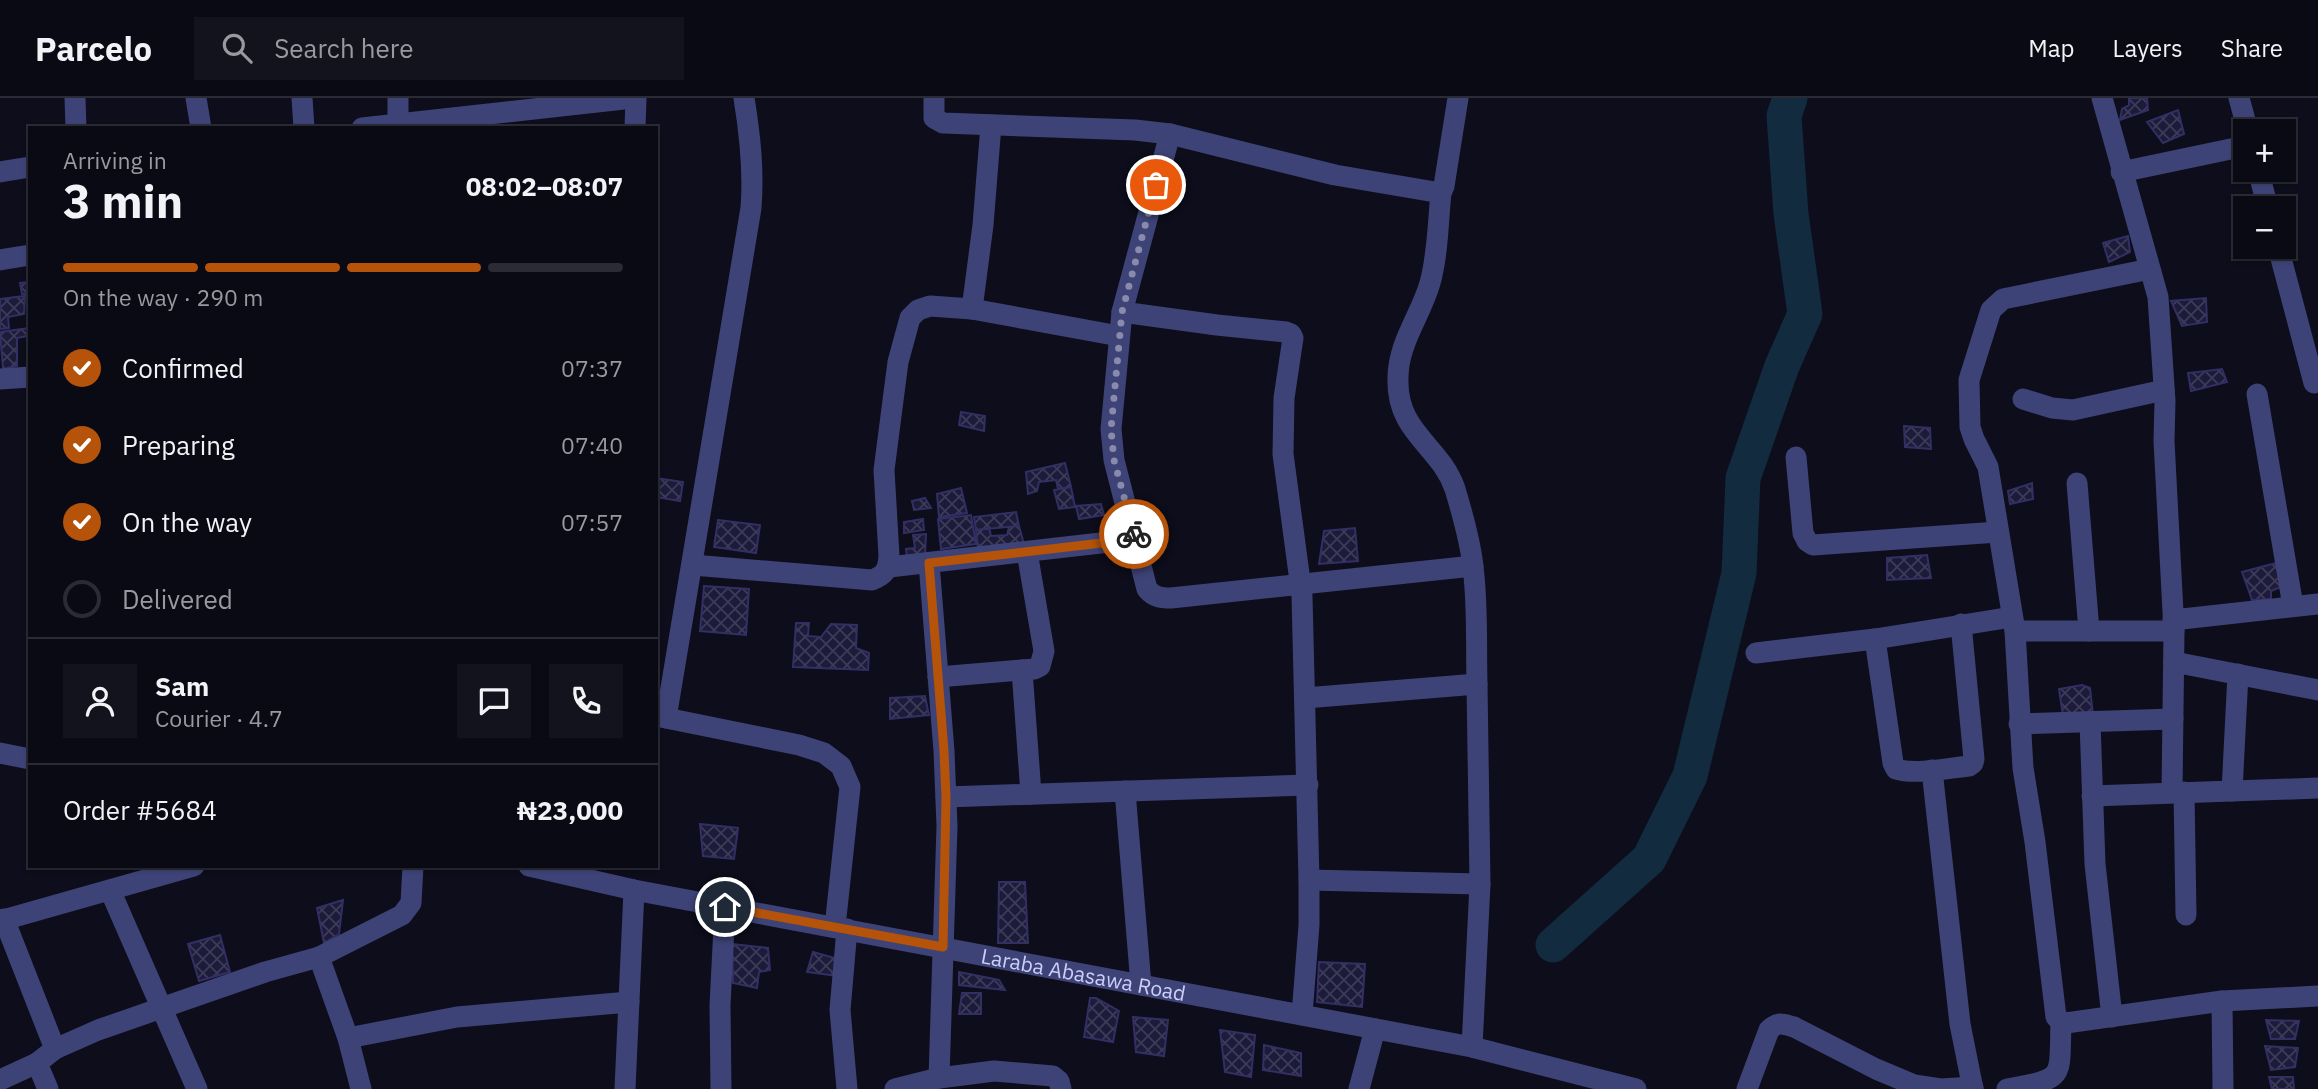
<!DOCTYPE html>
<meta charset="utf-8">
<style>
body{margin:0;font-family:"IBM Plex Sans",sans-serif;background:#13131d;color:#f1f3f6;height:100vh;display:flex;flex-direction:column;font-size:26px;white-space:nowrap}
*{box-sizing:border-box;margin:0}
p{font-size:23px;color:#999aa0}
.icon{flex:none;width:38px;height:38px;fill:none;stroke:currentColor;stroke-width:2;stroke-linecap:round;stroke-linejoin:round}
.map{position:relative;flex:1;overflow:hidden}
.sheet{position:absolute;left:28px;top:28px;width:630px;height:742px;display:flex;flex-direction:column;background:#0a0a14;border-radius:0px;box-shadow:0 2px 5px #0004,0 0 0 2px #2a2b34}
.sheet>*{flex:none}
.fabs{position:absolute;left:2233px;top:21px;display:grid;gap:14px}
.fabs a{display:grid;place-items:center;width:63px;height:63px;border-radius:0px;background:#0a0a14;box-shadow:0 2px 5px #0004,0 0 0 2px #2a2b34;font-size:35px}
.pin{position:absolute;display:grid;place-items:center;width:60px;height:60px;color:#fff;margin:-30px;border:4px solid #fff;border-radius:50%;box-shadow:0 2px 7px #0007}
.courier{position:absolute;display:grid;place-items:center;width:70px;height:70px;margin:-35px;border:5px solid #b45309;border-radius:50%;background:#fff;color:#222;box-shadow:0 2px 9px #0007}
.head em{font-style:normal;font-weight:800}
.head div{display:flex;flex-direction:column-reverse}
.head{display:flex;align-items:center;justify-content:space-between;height:119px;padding:0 35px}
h1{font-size:46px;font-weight:800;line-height:52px}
.bar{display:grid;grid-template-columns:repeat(4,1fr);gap:10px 7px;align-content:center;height:84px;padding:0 35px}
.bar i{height:9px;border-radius:5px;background:#2a2b34}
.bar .active{background:#b45309}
.bar p{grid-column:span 4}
.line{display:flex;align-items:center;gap:18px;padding:0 35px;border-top:2px solid #2a2b34}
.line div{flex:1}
.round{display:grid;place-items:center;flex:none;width:74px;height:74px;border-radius:0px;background:#13131d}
ol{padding:0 35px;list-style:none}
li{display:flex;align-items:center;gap:21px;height:77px}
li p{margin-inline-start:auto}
li .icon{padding:7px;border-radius:50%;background:#b45309;color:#fff;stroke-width:4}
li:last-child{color:#999aa0}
li i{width:38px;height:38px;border:4px solid #2a2b34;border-radius:50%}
header{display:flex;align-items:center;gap:42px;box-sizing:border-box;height:98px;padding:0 35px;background:#0a0a14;border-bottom:2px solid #2a2b34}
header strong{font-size:33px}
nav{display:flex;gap:38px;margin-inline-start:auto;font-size:24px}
.search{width:490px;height:63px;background:#13131d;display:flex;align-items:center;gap:18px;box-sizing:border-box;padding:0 24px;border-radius:0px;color:#999aa0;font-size:26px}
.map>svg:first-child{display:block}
</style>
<header>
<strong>Parcelo</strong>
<div class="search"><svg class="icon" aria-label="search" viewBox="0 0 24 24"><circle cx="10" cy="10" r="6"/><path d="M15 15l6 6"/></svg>Search here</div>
<nav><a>Map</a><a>Layers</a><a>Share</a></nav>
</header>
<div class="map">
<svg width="2318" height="991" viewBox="0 0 2318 991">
<defs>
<pattern id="building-cross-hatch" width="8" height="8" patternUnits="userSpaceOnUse" patternTransform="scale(1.75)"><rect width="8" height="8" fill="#1d1b3a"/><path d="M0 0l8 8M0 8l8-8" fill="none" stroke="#3d3b57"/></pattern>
</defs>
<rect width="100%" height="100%" fill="#0d0d1b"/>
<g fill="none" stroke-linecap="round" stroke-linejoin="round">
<!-- river -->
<path stroke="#122b3f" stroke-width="35" d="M1553,847L1649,761L1690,678L1739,475L1743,380L1782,268L1805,216L1791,116L1784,18L1790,0"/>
</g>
<!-- building -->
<path fill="url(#building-cross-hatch)" stroke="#322f64" stroke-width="2" d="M2129,0H2147L2148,12L2120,22L2122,11L2129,7Z
M2178,12L2184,36L2163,45L2147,24Z
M2128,138L2130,154L2109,164L2103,145Z
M27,163H30V196H22L20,185L29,184Z
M25,198L24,216L8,219L9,230L0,231V201Z
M2206,200L2207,224L2182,228L2171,203Z
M30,230V265L27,238L17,240V268L3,271L0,234Z
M2222,271L2227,284L2191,293L2188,275Z
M961,314L985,318L984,333L959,327Z
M1904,328L1930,330L1931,351L1905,349Z
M1065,365L1071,389L1058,391L1056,382L1039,384L1037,393L1028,396L1026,374Z
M656,380L683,384L680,403L656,399Z
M2032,385L2033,401L2010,406L2008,393Z
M1071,389L1075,409L1059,411L1054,392Z
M961,390L967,415L939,419L937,396Z
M925,400L931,410L914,412L912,403Z
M1101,406L1104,417L1079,421L1076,408Z
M1016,414L1019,428L976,432L974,419Z
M971,417L976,446L941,451L938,421Z
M923,421L924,432L904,435V424Z
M718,422L760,427L756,455L714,449Z
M1019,428L1024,446L978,450L976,432L989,430L991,438L1007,437L1009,429Z
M1355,430L1358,463L1319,466L1324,433Z
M926,436L925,458L907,460L906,451L915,450L913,437Z
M1927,457L1931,480L1887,482V460Z
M2276,465L2281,489L2271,493V501L2252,502L2242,474Z
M704,488L749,491L746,537L700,533Z
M796,525H809L808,538L821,539L831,526L857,527L856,550L869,555L868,572L793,569Z
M2082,587L2090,590L2093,617L2063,618L2059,591Z
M925,598L929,617L890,621V600Z
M700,726L738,730L734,761L703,758Z
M999,784H1025L1028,845H998Z
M343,802L339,836L324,845L317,810Z
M220,837L230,874L199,883L188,846Z
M732,846L768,850L770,872L759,874L757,890L733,885Z
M813,854L838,861V878L807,874Z
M1319,864L1365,866L1362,909L1317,904Z
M959,874L999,882L1005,892L959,887Z
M962,895H981V916H959Z
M1090,900H1096L1119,913L1113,944L1084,939Z
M1133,919L1168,922L1164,958L1136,954Z
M2266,922L2299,923L2295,941H2271Z
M1220,932L1255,937L1251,979L1225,974Z
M1264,947L1301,955V978L1263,972Z
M2265,948L2298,950L2295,969L2271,972Z
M2269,979H2293L2294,991H2272Z"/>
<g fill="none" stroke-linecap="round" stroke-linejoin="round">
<!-- minor -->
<g stroke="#3d4376" stroke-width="21">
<path d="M75,0L76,30"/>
<path d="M196,0L201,30"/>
<path d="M302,0L304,30"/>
<path d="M398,0V30"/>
<path d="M934,0V20L943,25L1135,32L1170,36L1335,77L1441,95"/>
<path d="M1458,0L1444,88L1441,95C1438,124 1438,156 1430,185C1421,217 1398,245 1398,280C1396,335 1440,347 1455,391C1461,411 1471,448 1473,469C1478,507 1476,548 1477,586"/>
<path d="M2102,0L2158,199L2165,303L2164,343L2174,533L2172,694"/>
<path d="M2239,0L2248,33"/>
<path d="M362,30L633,0"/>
<path d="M635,30L636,0"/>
<path d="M1170,36L1122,214L1111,331L1114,362L1147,491C1154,499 1160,500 1171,500L1473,468"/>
<path d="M2258,72L2268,110"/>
<path d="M0,74L30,69"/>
<path d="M2121,74L2245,48"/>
<path d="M2278,149L2314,285"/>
<path d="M0,162L30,157"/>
<path d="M972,211L983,127L991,27"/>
<path d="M1122,214L1217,227L1286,234L1291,236L1293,240L1284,300L1283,356L1302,498L1309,782V827L1302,917"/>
<path d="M0,281L30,279"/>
<path d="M2257,296L2293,508"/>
<path d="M2023,301L2052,310L2073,312L2164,292"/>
<path d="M1796,359L1803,435L1807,443L1813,447L1998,434"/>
<path d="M2077,385L2089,533"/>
<path d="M929,465L944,653L947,728L939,980"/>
<path d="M693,467L872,482C885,477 888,472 889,458L884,372L898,264L910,220L918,212L930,208L972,211L1119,238"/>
<path d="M889,469L1136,441"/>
<path d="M2173,522L2318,506"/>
<path d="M2015,533H2174"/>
<path d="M1875,541L1893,665L1896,671C1915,677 1949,670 1969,668L1973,665L1974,661L1961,526"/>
<path d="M1756,555L1875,541L2012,519"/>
<path d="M2174,564L2318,592"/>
<path d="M1022,572L1031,696"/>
<path d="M938,579L1034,571L1040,568L1044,553L1027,454"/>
<path d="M1305,600L1477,586L1480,786L1472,949"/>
<path d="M656,618L799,647L824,655L841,668L850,689L835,829"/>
<path d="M666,620L751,110C754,72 750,37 744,0"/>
<path d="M2090,624L2095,766L2112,919"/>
<path d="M2019,626L2173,621"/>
<path d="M0,655L30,661"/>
<path d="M1932,672L1960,926L1973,991"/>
<path d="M1125,693L1141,887"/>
<path d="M2232,693L2238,576"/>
<path d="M2184,694L2186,817"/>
<path d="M2092,698L2318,690"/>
<path d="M946,699L1308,687"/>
<path id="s1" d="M529,768L634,792L1472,949L1636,991"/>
<path d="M1309,782L1480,786"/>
<path d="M110,792L197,991"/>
<path d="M4,821L55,951"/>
<path d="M0,823L194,768"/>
<path d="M847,831L840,912L847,991"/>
<path d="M319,859L348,940L361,991"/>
<path d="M2222,903L2223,991"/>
<path d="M2061,923L2066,925L2222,903L2318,898"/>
<path d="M348,940L457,919L629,904"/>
<path d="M37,965L48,991"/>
<path d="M0,982L37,965L55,951L98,932L265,874L319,859L402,817L411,805L413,768"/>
<path d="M625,991L634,792"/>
<path d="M721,991L720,907L725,809"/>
<path d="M895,991L939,980L994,973L1053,978L1059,983L1061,991"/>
<path d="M1359,991L1375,931"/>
<path d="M1747,991L1769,932C1778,923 1783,926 1794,929L1876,971L1914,987L1941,991L1973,989"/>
<path d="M2007,991C2067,980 2059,982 2061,923L2056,919L2035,744L2023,670L2015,533L1988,369L1974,341L1970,329L1969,282L1991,212L2003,201L2150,171"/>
</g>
</g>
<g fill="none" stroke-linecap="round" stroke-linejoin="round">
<!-- done -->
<path stroke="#898aac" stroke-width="7" stroke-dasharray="0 12.6" d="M1134,436L1114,362L1111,331L1122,214L1156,87"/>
<!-- route -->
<path stroke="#b45309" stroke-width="9" d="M725,809L943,849L946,699L944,653L929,465L1136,441L1134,436"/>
</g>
<g text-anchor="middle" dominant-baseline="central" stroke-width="6" stroke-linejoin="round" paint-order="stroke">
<!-- street labels -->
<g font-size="21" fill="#cccefa" stroke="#0d0d1b">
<text stroke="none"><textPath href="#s1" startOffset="565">Laraba Abasawa Road</textPath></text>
</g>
</g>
</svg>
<div class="fabs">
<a>+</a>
<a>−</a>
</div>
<div class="pin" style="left:1156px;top:87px;background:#ea580c"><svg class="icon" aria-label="bag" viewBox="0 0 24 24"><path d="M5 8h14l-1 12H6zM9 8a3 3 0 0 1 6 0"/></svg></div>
<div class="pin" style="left:725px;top:809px;background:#1f2937"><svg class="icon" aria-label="home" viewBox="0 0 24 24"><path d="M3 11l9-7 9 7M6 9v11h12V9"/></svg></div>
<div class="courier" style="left:1134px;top:436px"><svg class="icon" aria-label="bike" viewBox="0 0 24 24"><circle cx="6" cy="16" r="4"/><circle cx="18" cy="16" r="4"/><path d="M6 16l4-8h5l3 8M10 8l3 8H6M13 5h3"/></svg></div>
<section class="sheet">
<div class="head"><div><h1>3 min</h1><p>Arriving in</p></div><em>08:02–08:07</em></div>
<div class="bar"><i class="active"></i><i class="active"></i><i class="active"></i><i></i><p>On the way · 290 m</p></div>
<ol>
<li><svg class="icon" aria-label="check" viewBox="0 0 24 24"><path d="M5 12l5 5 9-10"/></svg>Confirmed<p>07:37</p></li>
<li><svg class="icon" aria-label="check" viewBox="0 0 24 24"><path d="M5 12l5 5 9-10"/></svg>Preparing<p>07:40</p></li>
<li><svg class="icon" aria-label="check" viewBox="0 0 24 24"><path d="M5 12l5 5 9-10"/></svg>On the way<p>07:57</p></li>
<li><i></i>Delivered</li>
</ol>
<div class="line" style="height:126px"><a class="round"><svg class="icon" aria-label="person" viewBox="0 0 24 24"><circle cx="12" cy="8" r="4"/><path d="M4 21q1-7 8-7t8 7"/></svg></a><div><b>Sam</b><p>Courier · 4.7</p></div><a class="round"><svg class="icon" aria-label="chat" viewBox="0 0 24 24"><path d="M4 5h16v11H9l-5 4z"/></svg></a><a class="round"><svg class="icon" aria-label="phone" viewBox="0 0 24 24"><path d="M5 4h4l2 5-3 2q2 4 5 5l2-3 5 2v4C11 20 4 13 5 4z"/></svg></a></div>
<div class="line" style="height:91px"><div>Order #5684</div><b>₦23,000</b></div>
</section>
</div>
